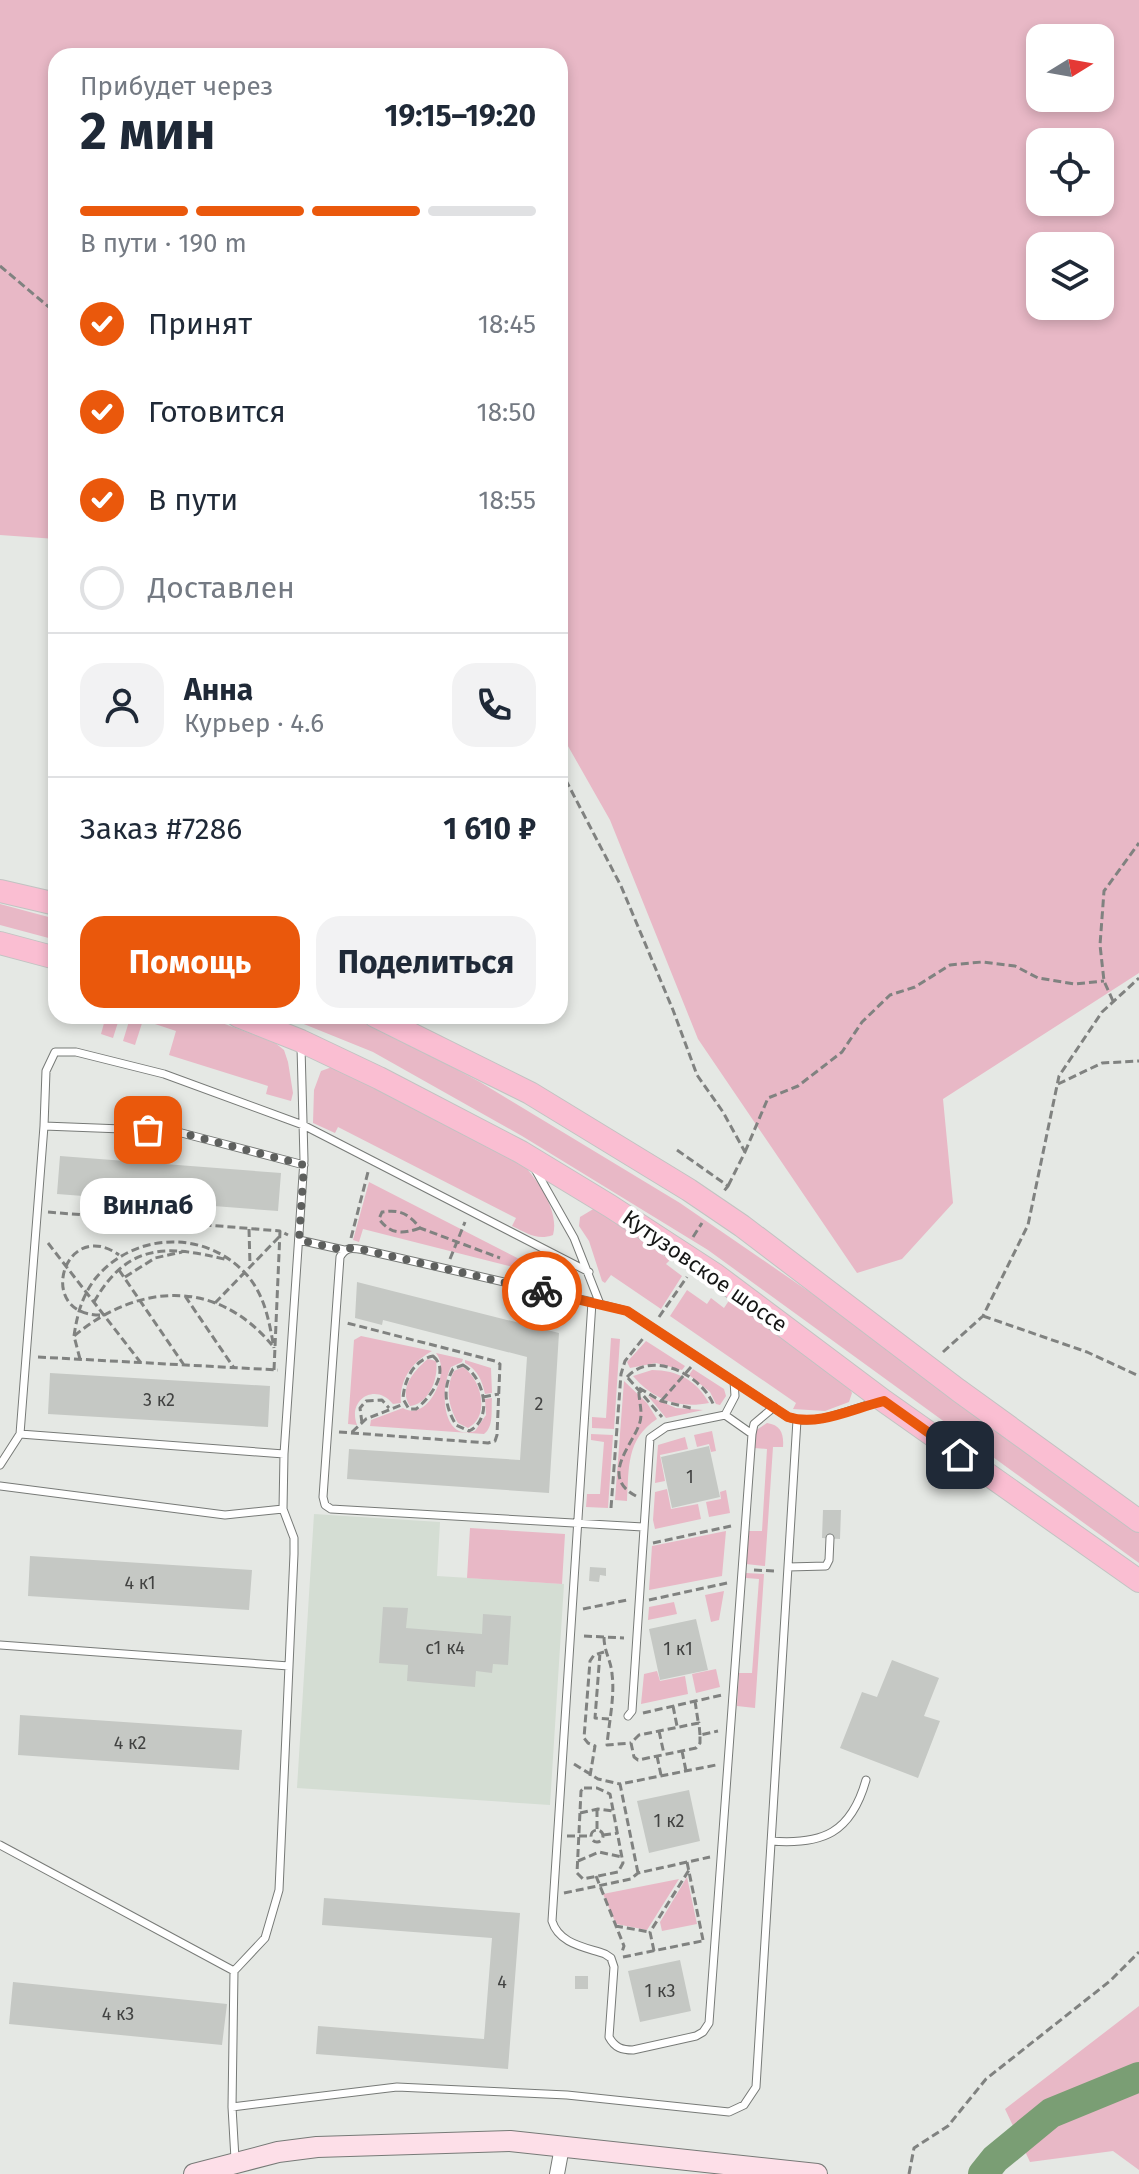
<!DOCTYPE html>
<html lang="ru">
<meta charset="utf-8">
<style>
body{margin:0;font-family:"Fira Sans",sans-serif;background:#f2f2f3;color:#1f2937;height:100vh;display:flex;flex-direction:column;font-size:30px;white-space:nowrap}
*{box-sizing:border-box;margin:0}
p{font-size:26px;color:#747a83}
.icon{flex:none;width:44px;height:44px;fill:none;stroke:currentColor;stroke-width:2;stroke-linecap:round;stroke-linejoin:round}
.map{position:relative;flex:1;overflow:hidden}
.side{position:absolute;left:48px;top:48px;width:520px;height:976px;display:flex;flex-direction:column;background:#fff;border-radius:24px;box-shadow:0 4px 12px #0003}
.side>*{flex:none}
.needle{width:52px;rotate:79deg}
.buttons{position:absolute;left:1026px;top:24px;display:grid;gap:16px}
.buttons a{display:grid;place-items:center;width:88px;height:88px;border-radius:16px;background:#fff;box-shadow:0 4px 12px #0003;font-size:40px}
.pin{position:absolute;display:grid;place-items:center;width:68px;height:68px;color:#fff;margin:-34px;border-radius:16px;box-shadow:0 4px 12px #0006}
.courier{position:absolute;display:grid;place-items:center;width:80px;height:80px;margin:-40px;border:6px solid #ea580c;border-radius:50%;background:#fff;color:#222;box-shadow:0 2px 10px #0007}
.bubble{position:absolute;height:56px;border-radius:24px;background:#fff;box-shadow:0 4px 12px #0003;font-size:26px;font-weight:700;line-height:56px;text-align:center}
.summary em{font-style:normal;font-weight:700}
.summary div{display:flex;flex-direction:column-reverse}
.summary{display:flex;align-items:center;justify-content:space-between;height:136px;padding:0 32px}
h1{font-size:52px;font-weight:700;line-height:60px}
.bar{display:grid;grid-template-columns:repeat(4,1fr);gap:12px 8px;align-content:center;height:96px;padding:0 32px}
.bar i{height:10px;border-radius:6px;background:#e0e1e3}
.bar .active{background:#ea580c}
.bar p{grid-column:span 4}
.line{display:flex;align-items:center;gap:20px;padding:0 32px;border-top:2px solid #e0e1e3}
.line div{flex:1}
.round{display:grid;place-items:center;flex:none;width:84px;height:84px;border-radius:24px;background:#f2f2f3}
ol{padding:0 32px;list-style:none}
li{display:flex;align-items:center;gap:24px;height:88px}
li p{margin-inline-start:auto}
li .icon{padding:8px;border-radius:50%;background:#ea580c;color:#fff;stroke-width:4}
li:last-child{color:#747a83}
li i{width:44px;height:44px;border:4px solid #e0e1e3;border-radius:50%}
.action{display:flex;gap:16px;margin-top:auto;padding:16px 32px}
.action a{flex:1;height:92px;border-radius:24px;background:#ea580c;color:#fff;font-size:32px;font-weight:700;line-height:92px;text-align:center}
.action a+a{background:#f2f2f3;color:#1f2937}
.map>svg:first-child{display:block}
</style>
<div class="map">
<svg width="1139" height="2174" viewBox="0 0 1139 2174">
<rect width="100%" height="100%" fill="#e5e8e4"/>
<!-- built -->
<path fill="#d4ddd3" d="M314,1514L440,1522L437,1576L564,1584L550,1805L297,1788Z"/>
<!-- green -->
<path fill="#e8b8c6" fill-rule="evenodd" d="M0,0H1139V973L943,1099L953,1203L902,1259L857,1273L698,1039L610,820L560,732V56H56V539L0,535ZM1100,38V98H1040V38ZM1100,142V202H1040V142ZM1040,246H1100V306H1040Z
M0,904L56,919V940L0,925Z
M106,1016H120L113,1038L101,1034Z
M126,1016H203L274,1042L284,1050L288,1062L293,1093L291,1101L266,1094L268,1086L169,1055L176,1031L143,1020L135,1045L123,1041L130,1018Z
M284,1016H356L480,1082L680,1203L843,1315L1139,1533V1563L708,1250L522,1136L373,1052Z
M332,1067L520,1161C536,1178 560,1210 553,1235C537,1241 527,1233 512,1226L516,1218L338,1127L335,1133L313,1123L314,1090L321,1071Z
M369,1182L564,1282L570,1271L574,1283L572,1290L567,1292L538,1284L540,1274L363,1229L359,1242L353,1240Z
M595,1208L670,1260L666,1264L682,1276L661,1309L611,1275L605,1283L602,1281L589,1241L579,1226L580,1217Z
M687,1290L707,1304L711,1298L724,1308L730,1299L849,1387L852,1393L849,1402L825,1411L793,1409L796,1403L670,1316Z
M361,1336L432,1351C412,1362 399,1380 401,1403L393,1404C376,1382 347,1399 357,1425L348,1424L354,1340Z
M611,1338L620,1339L614,1429L592,1428V1417L606,1418Z
M646,1341L685,1366L682,1370L656,1363L630,1368L627,1362Z
M436,1353L463,1359L462,1362L451,1367C440,1388 441,1442 475,1431L486,1415L485,1399L492,1398C491,1410 494,1427 484,1434L370,1426L371,1420L403,1408C427,1423 452,1372 436,1353Z
M428,1359L436,1361C439,1378 429,1404 410,1406C398,1390 414,1370 428,1359Z
M465,1360L491,1368L492,1393L485,1394C482,1381 478,1370 465,1363Z
M463,1367C481,1379 491,1416 468,1428L458,1423C448,1405 445,1389 454,1371Z
M693,1369L724,1389L726,1396L720,1405L716,1404L710,1392L689,1375Z
M652,1370C678,1370 697,1381 709,1403C679,1409 653,1400 633,1376Z
M624,1381L647,1403L657,1419C626,1439 629,1468 627,1501L615,1500Z
M648,1396L676,1408L703,1410L666,1418Z
M767,1423C781,1425 784,1434 783,1447H773L765,1566L746,1564L749,1531H762L767,1449L754,1448L755,1431Z
M712,1431L716,1451L711,1452L709,1444L697,1447L694,1435Z
M591,1434L613,1435L608,1508L586,1507L587,1494H600L604,1442L591,1440Z
M685,1437L688,1449L660,1455L665,1481L655,1483L658,1445Z
M667,1489L671,1509L698,1504L701,1519L655,1529L653,1520L655,1492Z
M726,1490L730,1513L709,1517L706,1502L721,1499L720,1492Z
M470,1528L565,1534L562,1584L467,1578Z
M726,1531L722,1576L649,1590L652,1546Z
M746,1573L764,1574L755,1708L737,1706L739,1673H752L759,1579L746,1578Z
M724,1591L719,1620L711,1622L705,1595Z
M674,1602L677,1614L648,1620L649,1607Z
M716,1669L720,1687L696,1693L692,1674Z
M657,1671L660,1681L685,1676L688,1694L641,1704L644,1674Z
M687,1877L697,1924L662,1931L660,1922Z
M679,1879L647,1930L616,1924L603,1894Z
M1139,2006V2170L1113,2151L1030,2162L1005,2109Z"/>
<g fill="none" stroke-linecap="round" stroke-linejoin="round">
<!-- river -->
<path stroke="#7a9e74" stroke-width="30" d="M983,2174L995,2159L1051,2113L1139,2077"/>
</g>
<!-- building -->
<path fill="#c5c8c4" d="M60,1156L281,1173L278,1211L57,1194Z
M357,1282L559,1333L549,1493L347,1479L349,1449L520,1460L527,1357L383,1320L382,1325L355,1318Z
M50,1373L270,1386L268,1427L48,1414Z
M709,1446L720,1497L672,1508L661,1457Z
M823,1510H841L840,1539L822,1538Z
M30,1556L252,1570L249,1610L28,1596Z
M590,1567L606,1568V1576L600,1575L599,1582L589,1581Z
M383,1607L408,1608L406,1628L482,1634L483,1614L511,1616L508,1665L493,1664L492,1673L476,1671L475,1687L407,1681L408,1665L379,1663Z
M696,1619L708,1670L660,1680L649,1629Z
M892,1660L939,1678L924,1716L940,1721L918,1778L840,1748L862,1692L877,1697Z
M20,1715L242,1730L239,1770L18,1755Z
M689,1790L700,1841L649,1853L637,1801Z
M324,1898L520,1913L508,2069L316,2054L318,2026L484,2039L492,1938L322,1925Z
M680,1960L691,2011L640,2022L628,1971Z
M575,1976H588V1989H575Z
M13,1982L227,2004L222,2045L9,2024Z"/>
<g fill="none" stroke-linecap="round" stroke-linejoin="round">
<defs>
<path id="lane" d="M44,1126L174,1131L304,1165
M535,1169L574,1238L600,1304
M299,1240L344,1250
M592,1302L364,1250C353,1248 346,1246 340,1257L323,1497L325,1505L331,1509L643,1527
M725,1415L735,1396L734,1381
M20,1434L284,1454
M752,1434L754,1424L774,1407
M0,1465L20,1434L44,1126L46,1071L55,1052H76L164,1074L303,1125L589,1272
M0,1486L225,1515L283,1509L284,1454L304,1160L301,1047
M788,1567L826,1566L829,1560L830,1538
M0,1645L289,1666
M628,1716L632,1711L650,1438L666,1427L725,1415L752,1434L709,2023L703,2032L696,2036L633,2050C622,2050 615,2048 609,2037L614,1967L611,1958L605,1954C585,1947 559,1944 552,1921L592,1302L627,1311L788,1417C817,1427 849,1409 878,1402
M771,1841C823,1845 851,1833 866,1780
M0,1845L234,1971L232,2107L235,2159
M234,1971L265,1938L279,1890L294,1554V1538L283,1509
M232,2107L397,2087L567,2095L729,2112L744,2105L756,2087L797,1420"/>
<path id="street" d="M557,2174L562,2147"/>
<path id="secondary" d="M194,2174L278,2152L317,2147L510,2141L817,2174"/>
<path id="primary" d="M0,891L56,904
M0,943L56,958
M238,1016L301,1041L379,1078L521,1152L610,1206L716,1275L884,1401L1139,1581
M375,1016L530,1093L689,1190L742,1226L958,1390L1139,1521"/>
</defs>
<!-- lane casing -->
<use href="#lane" stroke="#777a77" stroke-width="9"/>
<!-- street casing -->
<use href="#street" stroke="#777a77" stroke-width="16"/>
<!-- secondary casing -->
<use href="#secondary" stroke="#777a77" stroke-width="22"/>
<!-- primary casing -->
<use href="#primary" stroke="#c2c3c2" stroke-width="24"/>
<!-- path -->
<path stroke="#808280" stroke-width="3" stroke-dasharray="8 4" stroke-linecap="butt" d="M0,266L56,313
M560,769L621,886L673,1010L697,1075L723,1112L745,1152L728,1186
M1113,1001L1104,981L1100,945L1104,891L1139,843
M1058,1084L1102,1063L1139,1061
M677,1150L728,1186L724,1191
M745,1152L768,1098L798,1086L842,1052L862,1022L890,995L915,987L950,965L982,962L1015,966L1038,978L1075,984L1104,981
M48,1212L280,1231
M420,1228C403,1234 391,1235 379,1219L382,1212C400,1209 409,1214 420,1228L500,1258
M249,1229L250,1265
M693,1237L702,1223
M351,1238L368,1172
M48,1243L141,1363
M450,1259L465,1222
M119,1270L184,1365
M125,1277L155,1258L182,1252
M185,1296L234,1368
M94,1302C128,1242 168,1245 228,1260
M215,1303L279,1237
M100,1315C34,1315 65,1216 119,1255
M983,1316L1087,1352L1139,1376
M659,1317L687,1277
M74,1336C77,1315 82,1296 95,1279C133,1232 205,1229 246,1274C265,1295 269,1321 274,1348
M943,1352L983,1316L1028,1225L1059,1076L1102,1012L1139,978
M433,1356C451,1371 430,1398 416,1409H409L403,1399C404,1381 413,1360 433,1356Z
M38,1357L278,1370
M80,1359L74,1336C138,1283 216,1278 272,1345
M463,1365C484,1377 494,1419 469,1431L456,1425C445,1406 442,1389 453,1369Z
M274,1370L280,1231L288,1235
M627,1377C653,1349 703,1376 714,1406
M628,1378L662,1417
M639,1388L661,1401L691,1408
M483,1397L499,1394
M662,1400L691,1367
M362,1423L360,1408L366,1401L382,1400L389,1408
M339,1432L488,1443L495,1441L497,1435L500,1364L495,1361L347,1323
M352,1432L366,1419L404,1404
M636,1496C600,1477 631,1447 639,1425C644,1412 638,1401 639,1388
M611,1508L621,1374L625,1361L645,1336
M653,1543L731,1526
M754,1570L775,1571
M649,1600L727,1583
M583,1609L627,1600
M584,1636L624,1638
M604,1637C604,1652 611,1660 612,1674C615,1696 609,1722 607,1745L631,1743
M600,1653L595,1718L609,1719
M695,1701L698,1721
M673,1706L677,1726
M643,1713L722,1695
M659,1731L664,1754
M700,1735L699,1723L639,1735L631,1743L634,1757L638,1760L696,1748L700,1743V1735L718,1731
M682,1751L686,1771
M657,1756L661,1775
M574,1764L598,1779L620,1784
M590,1776L595,1746L588,1743L584,1738L590,1661L594,1655L604,1652
M584,1788H597L610,1794L623,1863L618,1872L583,1879L577,1873L581,1791Z
M597,1809V1829
M580,1813L598,1809L614,1811
M591 1836a6 6 0 1 1 12 0a6 6 0 1 1-12 0Z
M603,1835L618,1833
M567,1836H591
M578,1861L599,1852L622,1857
M687,1862L703,1940
M638,1873L620,1784L716,1765
M596,1876L624,1946L622,1952
M564,1893L631,1879L638,1873L710,1857
M615,1926L650,1932
M654,1951L650,1932L689,1870
M623,1957L702,1941
M909,2174L914,2148L948,2126L986,2079L1110,1981L1139,1952"/>
<!-- lane -->
<use href="#lane" stroke="#fff" stroke-width="7"/>
<!-- street -->
<use href="#street" stroke="#fff" stroke-width="14"/>
<!-- secondary -->
<use href="#secondary" stroke="#fddfe8" stroke-width="20"/>
<!-- primary -->
<use href="#primary" stroke="#fabed2" stroke-width="22"/>
</g>
<g fill="none" stroke-linecap="round" stroke-linejoin="round">
<!-- done -->
<path stroke="#5e605e" stroke-width="8" stroke-dasharray="0 14.4" d="M148,1130L174,1131L304,1165L299,1240L344,1250L351,1248L364,1250L542,1291"/>
<!-- route -->
<path stroke="#ea580c" stroke-width="10" d="M542,1291L627,1311L788,1417C818,1427 854,1408 884,1401L960,1455"/>
</g>
<g text-anchor="middle" dominant-baseline="central" stroke-width="8" stroke-linejoin="round" paint-order="stroke">
<!-- number labels -->
<g font-size="18" fill="#424342">
<text x="159" y="1400">3 к2</text>
<text x="539" y="1404">2</text>
<text x="690" y="1477">1</text>
<text x="140" y="1583">4 к1</text>
<text x="445" y="1648">с1 к4</text>
<text x="678" y="1649">1 к1</text>
<text x="130" y="1743">4 к2</text>
<text x="669" y="1821">1 к2</text>
<text x="502" y="1982">4</text>
<text x="660" y="1991">1 к3</text>
<text x="118" y="2014">4 к3</text>
</g>
<!-- street labels -->
<g font-size="22" fill="#161716" stroke="#fff">
<text transform="translate(705 1271) rotate(35)">Кутузовское шоссе</text>
</g>
</g>
</svg>
<div class="buttons">
<a><svg class="needle" viewBox="-14 -14 28 28"><path d="M0-13l5 13h-10z" fill="#e53935"/><path d="M0 13l5-13h-10z" fill="#747a83"/></svg></a>
<a><svg class="icon" aria-label="locate" viewBox="0 0 24 24"><circle cx="12" cy="12" r="6"/><path d="M12 2v4M12 18v4M2 12h4M18 12h4"/></svg></a>
<a><svg class="icon" aria-label="layers" viewBox="0 0 24 24"><path d="M12 4l9 5-9 5-9-5zM3 14l9 5 9-5"/></svg></a>
</div>
<div class="pin" style="left:148px;top:1130px;background:#ea580c"><svg class="icon" aria-label="bag" viewBox="0 0 24 24"><path d="M5 8h14l-1 12H6zM9 8a3 3 0 0 1 6 0"/></svg></div>
<div class="pin" style="left:960px;top:1455px;background:#1f2937"><svg class="icon" aria-label="home" viewBox="0 0 24 24"><path d="M3 11l9-7 9 7M6 9v11h12V9"/></svg></div>
<div class="courier" style="left:542px;top:1291px"><svg class="icon" aria-label="bike" viewBox="0 0 24 24"><circle cx="6" cy="16" r="4"/><circle cx="18" cy="16" r="4"/><path d="M6 16l4-8h5l3 8M10 8l3 8H6M13 5h3"/></svg></div>
<div class="bubble" style="left:80px;top:1178px;width:136px">Винлаб</div>
<section class="side">
<div class="summary"><div><h1>2 мин</h1><p>Прибудет через</p></div><em>19:15–19:20</em></div>
<div class="bar"><i class="active"></i><i class="active"></i><i class="active"></i><i></i><p>В пути · 190 m</p></div>
<ol>
<li><svg class="icon" aria-label="check" viewBox="0 0 24 24"><path d="M5 12l5 5 9-10"/></svg>Принят<p>18:45</p></li>
<li><svg class="icon" aria-label="check" viewBox="0 0 24 24"><path d="M5 12l5 5 9-10"/></svg>Готовится<p>18:50</p></li>
<li><svg class="icon" aria-label="check" viewBox="0 0 24 24"><path d="M5 12l5 5 9-10"/></svg>В пути<p>18:55</p></li>
<li><i></i>Доставлен</li>
</ol>
<div class="line" style="height:144px"><a class="round"><svg class="icon" aria-label="person" viewBox="0 0 24 24"><circle cx="12" cy="8" r="4"/><path d="M4 21q1-7 8-7t8 7"/></svg></a><div><b>Анна</b><p>Курьер · 4.6</p></div><a class="round"><svg class="icon" aria-label="phone" viewBox="0 0 24 24"><path d="M5 4h4l2 5-3 2q2 4 5 5l2-3 5 2v4C11 20 4 13 5 4z"/></svg></a></div>
<div class="line" style="height:104px"><div>Заказ #7286</div><b>1 610 ₽</b></div>
<div class="action"><a>Помощь</a><a>Поделиться</a></div>
</section>
</div>
